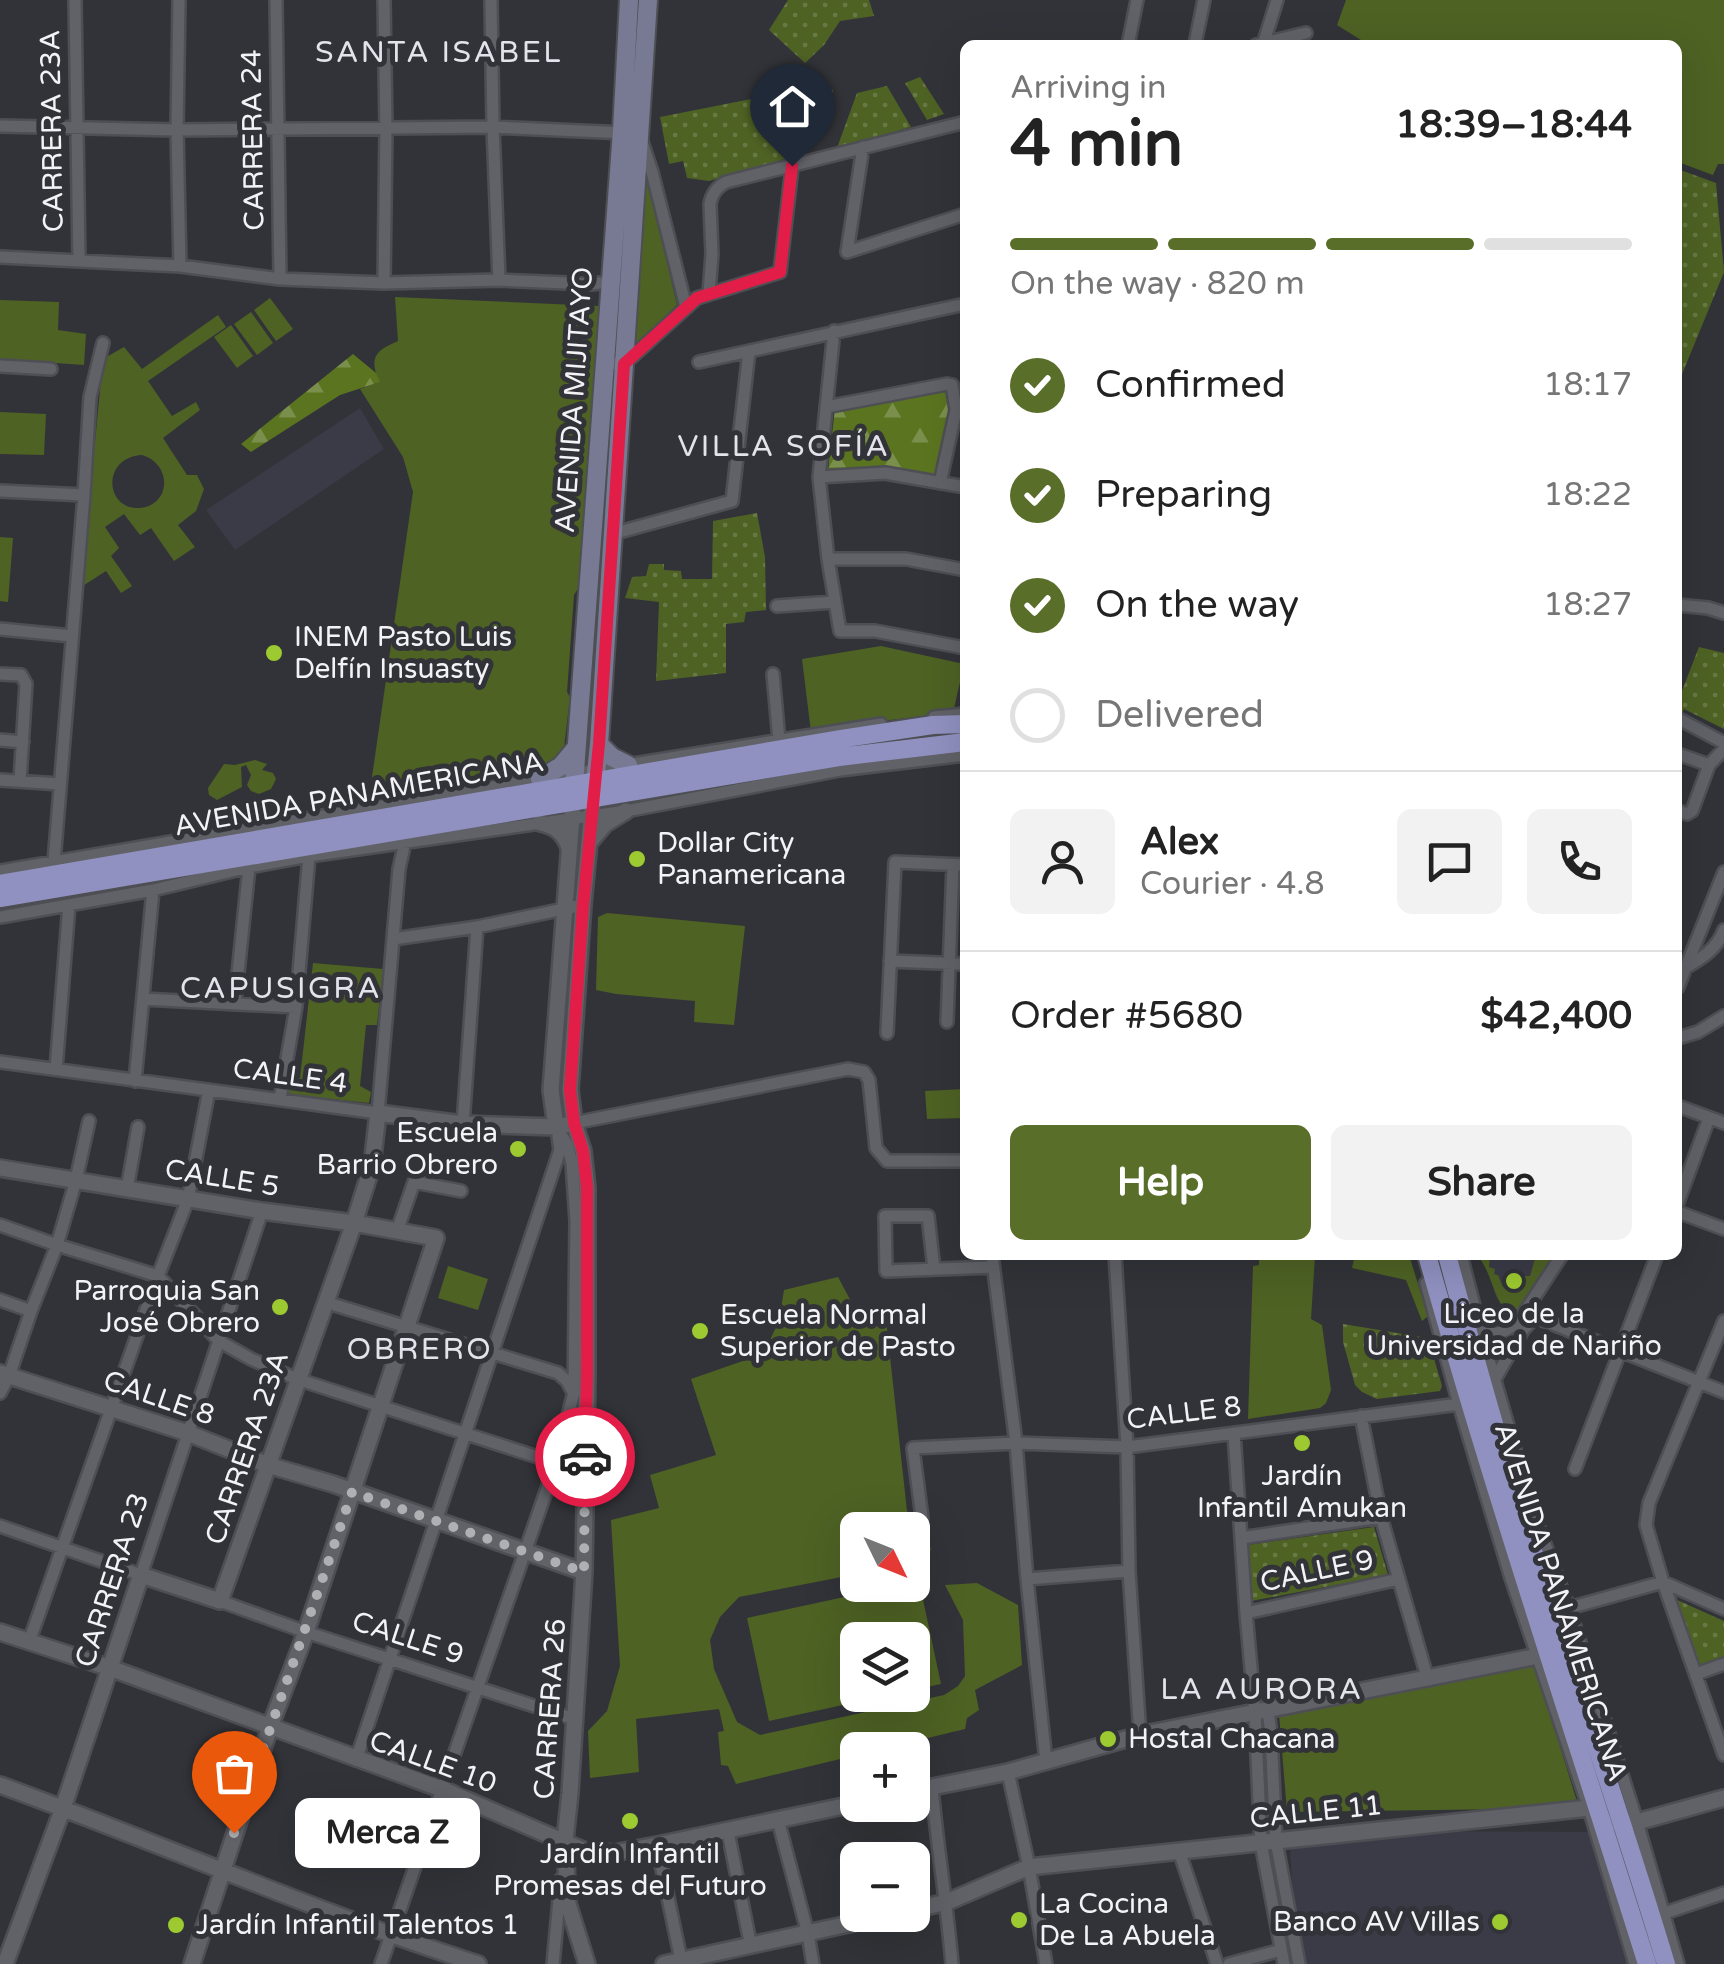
<!DOCTYPE html>
<meta charset="utf-8">
<style>
body{margin:0;font-family:"Varela Round",sans-serif;background:#f2f2f2;color:#222;height:100vh;display:flex;flex-direction:column;font-size:38px;white-space:nowrap}
*{box-sizing:border-box;margin:0}
p{font-size:32px;color:#767676}
.icon{flex:none;width:55px;height:55px;fill:none;stroke:currentColor;stroke-width:2;stroke-linecap:round;stroke-linejoin:round}
.map{position:relative;flex:1;overflow:hidden}
.sheet{position:absolute;left:960px;top:40px;width:722px;height:1220px;display:flex;flex-direction:column;background:#fff;border-radius:15px;box-shadow:0 10px 40px #0002}
.sheet>*{flex:none}
.needle{width:65px;rotate:133deg}
.tools{position:absolute;left:840px;top:1512px;display:grid;gap:20px}
.tools a{display:grid;place-items:center;width:90px;height:90px;border-radius:15px;background:#fff;box-shadow:0 10px 40px #0002;font-size:50px}
.pin{position:absolute;display:grid;place-items:center;width:85px;height:85px;color:#fff;margin:-102px -42px;border-radius:50% 50% 50% 0;rotate:-45deg;box-shadow:0 0 10px #0007}
.pin .icon{rotate:45deg}
.courier{position:absolute;display:grid;place-items:center;width:100px;height:100px;margin:-50px;border:8px solid #e11d48;border-radius:50%;background:#fff;color:#222;box-shadow:0 2px 12px #0007}
.bubble{position:absolute;height:70px;border-radius:15px;background:#fff;box-shadow:0 10px 40px #0002;font-size:32px;font-weight:700;line-height:70px;text-align:center}
.overview em{font-style:normal;font-weight:700}
.overview div{display:flex;flex-direction:column-reverse}
.overview{display:flex;align-items:center;justify-content:space-between;height:170px;padding:0 50px}
h1{font-size:65px;font-weight:700;line-height:75px}
.bar{display:grid;grid-template-columns:repeat(4,1fr);gap:15px 10px;align-content:center;height:120px;padding:0 50px}
.bar i{height:12px;border-radius:8px;background:#e0e0e0}
.bar .current{background:#596e29}
.bar p{grid-column:span 4}
.line{display:flex;align-items:center;gap:25px;padding:0 50px;border-top:2px solid #e0e0e0}
.line div{flex:1}
.round{display:grid;place-items:center;flex:none;width:105px;height:105px;border-radius:15px;background:#f2f2f2}
ol{padding:0 50px;list-style:none}
li{display:flex;align-items:center;gap:30px;height:110px}
li p{margin-inline-start:auto}
li .icon{padding:10px;border-radius:50%;background:#596e29;color:#fff;stroke-width:4}
li:last-child{color:#767676}
li i{width:55px;height:55px;border:5px solid #e0e0e0;border-radius:50%}
.action{display:flex;gap:20px;margin-top:auto;padding:20px 50px}
.action a{flex:1;height:115px;border-radius:15px;background:#596e29;color:#fff;font-size:40px;font-weight:700;line-height:115px;text-align:center}
.action a+a{background:#f2f2f2;color:#222}
.map>svg:first-child{display:block}
</style>
<div class="map">
<svg width="1724" height="1964" viewBox="0 0 1724 1964">
<defs>
<pattern id="forest-firs" width="22" height="20" patternUnits="userSpaceOnUse" patternTransform="scale(2.5)"><rect width="22" height="20" fill="#5a7420"/><path d="M5 1l3.5 6h-7zM16 11l3.5 6h-7z" fill="#7a8f4c"/></pattern>
<pattern id="park-dots" width="8" height="8" patternUnits="userSpaceOnUse" patternTransform="scale(2.5)"><rect width="8" height="8" fill="#4e6224"/><path d="M2 2h.1M6 6h.1" fill="none" stroke="#687945" stroke-width="1.8" stroke-linecap="round"/></pattern>
</defs>
<rect width="100%" height="100%" fill="#323338"/>
<!-- built -->
<path fill="#3a3b47" d="M360,408L384,449L235,550L206,510Z
M1477,1255H1553L1514,1312L1505,1310L1496,1297L1486,1265Z
M1418,1831L1590,1832L1629,1964H1305L1292,1882L1289,1833Z"/>
<!-- green -->
<path fill="#4e6224" fill-rule="evenodd" d="M1346,0H1724V164H1718L1713,175L1678,162V45H1369L1337,25Z
M643,177L648,182L677,305L630,350Z
M395,297L599,306L579,587L574,595L567,692L570,697L564,748L556,761L369,798L413,492L403,457L360,389L379,382C369,357 375,351 398,341Z
M270,298L293,329L276,341L254,310Z
M0,300L59,302L58,330L86,334L84,365L0,359Z
M251,312L273,343L257,355L234,324Z
M218,315L226,327L148,381L172,416L196,402L200,410L163,438L187,475H197L204,489L196,511L178,525L195,547L174,561L151,528L140,535L124,514L105,527L119,548L111,556L132,586L121,593L106,571L81,587L103,359L124,347L142,369ZM142,455C173,464 171,506 139,508C104,509 102,457 142,455Z
M231,325L253,356L237,368L214,337Z
M0,412L46,414L44,455L0,454Z
M0,537L13,538L8,602L0,601Z
M881,646L964,664L953,713L854,724L811,732L802,659Z
M255,760L267,764L262,770L273,773L276,779L271,789L259,794L251,791L247,785L251,775L246,765L241,767L242,787L217,800L209,795L208,788L224,764L235,765Z
M607,913L745,926L734,1025L694,1022L695,1001L616,994L596,990L598,917Z
M313,963L383,969L377,1025H366L360,1086L371,1092L369,1103L287,1094L290,1079L300,1078Z
M965,1089V1118L927,1119L925,1091Z
M1259,1255H1315L1311,1319L1322,1325L1331,1390L1326,1403L1320,1408L1248,1419L1253,1266L1259,1265Z
M1355,1255L1374,1257L1375,1255H1409L1428,1316L1422,1321L1406,1280L1352,1268Z
M1477,1255H1490L1489,1267L1495,1269L1494,1274L1498,1275L1503,1287L1511,1290L1517,1286L1519,1280L1524,1282L1525,1276H1530L1536,1255H1553C1542,1273 1532,1300 1514,1312L1505,1310C1492,1293 1491,1271 1477,1255Z
M448,1266L488,1279L478,1310L438,1298Z
M838,1277L854,1307L886,1320L907,1511L927,1535L931,1550L923,1561L913,1563L912,1530H858L857,1574L739,1597L720,1617L710,1640L714,1669L737,1722L760,1735L944,1695L958,1686L965,1676L963,1620L945,1585L977,1583L1018,1605L1022,1665L975,1690L979,1710L967,1718L965,1729L878,1750H858L857,1755L736,1784L728,1766L721,1765L718,1732L724,1731L719,1709L636,1719L639,1772L590,1778L588,1731L607,1711L620,1666L611,1520L659,1508L650,1475L716,1455L691,1379L763,1354L779,1321L784,1290Z
M919,1581L941,1684L913,1690L912,1640H858V1695H889L769,1721L747,1618L900,1585H912L913,1582Z
M1534,1662L1579,1808L1287,1812L1279,1714Z"/>
<!-- forest -->
<path fill="url(#forest-firs)" d="M353,354L376,373L380,382L340,395L251,452L241,444Z
M946,387L949,411L935,477L828,471L835,408Z"/>
<!-- park -->
<path fill="url(#park-dots)" d="M788,0H869L874,16L840,21L824,45L805,63L769,30Z
M800,77L833,90L829,114L811,110Z
M920,77L944,114L927,120L905,83Z
M887,86L911,127L837,148L857,93Z
M772,95L785,159L709,181L687,178L683,161L669,164L660,117Z
M1678,169L1716,183L1724,272L1678,384Z
M757,513L765,557L766,610L746,612L744,622L726,624V673L656,681L659,602L625,598L632,577L646,576L649,564H664V570L681,571L682,579H712L713,521Z
M1699,647L1724,653V729L1684,709L1680,718L1678,717V701Z
M1343,1324L1428,1338L1442,1386L1440,1391L1377,1399L1362,1392L1355,1385L1343,1342Z
M1374,1527L1388,1575L1251,1601L1247,1545Z
M1675,1599L1724,1621V1661L1699,1670Z"/>
<g fill="none" stroke-linecap="round" stroke-linejoin="round">
<defs>
<path id="minor" d="M75,0L79,261
M179,0L177,130L180,266
M276,0L280,279
M384,0L386,129L384,283
M491,0L493,127L499,280
M1195,44L1204,0
M1128,45L1137,0
M1256,45L1306,33
M1263,45L1277,0
M0,126L177,130L493,127L626,133
M642,142L652,172L686,307
M863,147L847,252L965,214
M0,257L180,266L280,279L384,283L499,280L591,284L610,282
M709,293L712,254L710,204C712,193 717,187 726,182L965,122
M834,331L819,477L828,559L840,631H875L965,648
M699,362L965,304
M605,363L624,364L697,298L780,272L792,167
M0,366L51,369
M826,407L947,384L952,385L956,410L940,483
M819,477L885,473L965,487
M0,491L84,495
M612,534L732,501L749,351
M828,559H906L965,570
M1678,605L1708,608L1724,613
M777,606L834,602
M0,629L72,636
M0,674L21,675L26,684L20,781
M773,674L779,740
M934,717L965,714
M1679,719L1724,743
M0,740L23,742
M1678,754L1709,765
M0,780L60,784
M1678,811L1687,814L1692,811L1709,765L1724,749
M54,862L84,495L90,397L103,343
M0,871L540,779L881,724
M0,917L153,890L249,867L309,856L626,811L840,770L965,755
M393,939L477,927L583,905
M890,961L965,964
M1685,968C1702,958 1717,949 1724,930
M1678,987L1724,872
M143,999L296,1007
M235,1002L249,867
M947,1022L953,865
M887,1033L895,862L965,865
M1678,1038L1698,1032L1724,1016
M0,1062L378,1113L399,869L405,842
M56,1069L69,905
M135,1081L153,890
M280,1099L296,1007L309,856
M1678,1106L1724,1123
M574,1123L848,1069L864,1072L869,1080L876,1148L887,1161H965
M463,1124L477,927
M127,1189L138,1127
M1678,1202L1709,1118
M1678,1212L1724,1229
M0,1225L57,1245L158,1276L219,1341L251,1359L297,1379L556,1463
M397,1231L414,1182L461,1191
M992,1255L1016,1443L1027,1579L1046,1762
M1115,1255L1127,1447L1129,1571L1140,1735
M1461,1255L1481,1333L1534,1515L1569,1608L1637,1822L1678,1964
M934,1269L928,1216H885L886,1271L993,1267
M1426,1283L1459,1404L1511,1578L1589,1808L1635,1964
M0,1300L31,1311
M325,1302L558,1373L567,1381L572,1390
M1724,1321L1649,1503L1646,1525L1663,1582L1724,1755
M1481,1333C1499,1335 1507,1332 1520,1319L1562,1255
M1495,1379L1523,1330L1533,1319H1540L1724,1392
M0,1393L9,1376L31,1311L57,1245L76,1180L89,1121
M1361,1416L1381,1517L1428,1680
M1234,1433L1246,1613L1255,1713L1261,1843L1284,1964
M1575,1469L1657,1255
M922,1518L913,1448L1016,1443L1127,1447L1459,1404
M0,1526L141,1575L262,1211
M1241,1538L1381,1517
M1027,1579L1129,1571
M220,1601L306,1632L574,1719
M1569,1608L1663,1582L1724,1609
M1246,1613L1399,1579
M29,1642L158,1276L188,1199L209,1090
M1696,1674L1724,1664
M1268,1711L1271,1733L1276,1841L1299,1964
M356,1760L560,1150L558,1136
M1008,1772L1029,1867L1046,1964
M932,1787C937,1846 947,1905 952,1964
M341,1808L426,1839
M778,1820L808,1934L813,1964
M728,1832L751,1947
M657,1845L681,1960
M1179,1851L1217,1964
M1662,1914L1724,1893
M381,1964L556,1463L574,1392L576,1221L572,1163L567,1144L556,1127
M553,1964L561,1879
M1229,1964L1281,1950"/>
<path id="tertiary" d="M540,823C555,826 563,832 569,847
M589,843L605,824L626,811
M556,1127L551,1090L573,803
M0,1168L262,1211L354,1223L436,1238L306,1632L270,1727L192,1964
M0,1373L188,1433L268,1465L333,1484L584,1572
M0,1632L110,1668L444,1790L585,1851L614,1853L657,1845L858,1803
M0,1785C160,1843 316,1912 478,1964
M912,1791L1008,1772L1140,1735L1538,1656
M912,1910L947,1902L1029,1867L1589,1808L1603,1823L1637,1822L1724,1798
M5,1964L63,1808L141,1575L220,1601L354,1223L372,1166L378,1113L463,1124L556,1127L574,1123
M587,1964L568,1904L565,1840L570,1793L584,1572L587,1374V1187L583,1151L574,1123L570,1090L583,905L593,800
M664,1964L890,1915"/>
<path id="secondary" d="M599,744L612,757L628,765
M540,779L561,766L576,748
M594,794L599,744L648,0
M573,798L622,131L629,0"/>
<path id="primary" d="M0,884L840,739L933,725L965,724
M0,898L839,757L965,742
M1427,1255C1494,1493 1573,1728 1647,1964
M1447,1255C1471,1344 1495,1432 1523,1520C1570,1668 1621,1815 1666,1964"/>
</defs>
<!-- minor casing -->
<use href="#minor" stroke="#4e4f54" stroke-width="16"/>
<!-- tertiary casing -->
<use href="#tertiary" stroke="#4e4f54" stroke-width="20"/>
<!-- secondary casing -->
<use href="#secondary" stroke="#4e4f54" stroke-width="22"/>
<!-- primary casing -->
<use href="#primary" stroke="#4e4f54" stroke-width="22"/>
<!-- minor -->
<use href="#minor" stroke="#616268" stroke-width="11"/>
<!-- tertiary -->
<use href="#tertiary" stroke="#616268" stroke-width="15"/>
<!-- secondary -->
<use href="#secondary" stroke="#787a94" stroke-width="18"/>
<!-- primary -->
<use href="#primary" stroke="#9091c0" stroke-width="18"/>
</g>
<g fill="none" stroke-linecap="round" stroke-linejoin="round">
<!-- done -->
<path stroke="#afb0b4" stroke-width="10" stroke-dasharray="0 18" d="M234,1833C273,1719 314,1606 352,1492L584,1572L585,1457"/>
<!-- route -->
<path stroke="#e11d48" stroke-width="12" d="M585,1457L587,1374V1187L583,1151L574,1123L570,1090L583,906L599,744L624,364L697,298L780,272L792,166"/>
</g>
<!-- markers -->
<g fill="#9dca31" stroke="#323338" stroke-width="4">
<circle cx="274" cy="653" r="10"/>
<circle cx="637" cy="859" r="10"/>
<circle cx="518" cy="1149" r="10"/>
<circle cx="1514" cy="1281" r="10"/>
<circle cx="280" cy="1307" r="10"/>
<circle cx="700" cy="1331" r="10"/>
<circle cx="1302" cy="1443" r="10"/>
<circle cx="1108" cy="1739" r="10"/>
<circle cx="630" cy="1821" r="10"/>
<circle cx="1019" cy="1920" r="10"/>
<circle cx="1500" cy="1922" r="10"/>
<circle cx="176" cy="1925" r="10"/>
</g>
<g text-anchor="middle" dominant-baseline="central" stroke-width="10" stroke-linejoin="round" paint-order="stroke">
<!-- street labels -->
<g font-size="28" fill="#f3f3f7" stroke="#323338">
<text transform="translate(52 131) rotate(-91)">CARRERA 23A</text>
<text transform="translate(253 140) rotate(-91)">CARRERA 24</text>
<text transform="translate(574 400) rotate(-86)">AVENIDA MIJITAYO</text>
<text transform="translate(359 794) rotate(-10)">AVENIDA PANAMERICANA</text>
<text transform="translate(290 1076) rotate(8)">CALLE 4</text>
<text transform="translate(222 1178) rotate(9)">CALLE 5</text>
<text transform="translate(159 1398) rotate(19)">CALLE 8</text>
<text transform="translate(1184 1413) rotate(-7)">CALLE 8</text>
<text transform="translate(247 1448) rotate(-71)">CARRERA 23A</text>
<text transform="translate(1317 1571) rotate(-12)">CALLE 9</text>
<text transform="translate(112 1580) rotate(-72)">CARRERA 23</text>
<text transform="translate(1561 1602) rotate(72)">AVENIDA PANAMERICANA</text>
<text transform="translate(408 1638) rotate(18)">CALLE 9</text>
<text transform="translate(550 1709) rotate(-86)">CARRERA 26</text>
<text transform="translate(433 1762) rotate(20)">CALLE 10</text>
<text transform="translate(1316 1812) rotate(-6)">CALLE 11</text>
</g>
<!-- poi labels -->
<g font-size="28" fill="#f3f3f7" stroke="#323338" text-anchor="start">
<text x="294" y="637">INEM Pasto Luis<tspan x="294" dy="32">Delfín Insuasty</tspan></text>
<text x="657" y="843">Dollar City<tspan x="657" dy="32">Panamericana</tspan></text>
<text x="498" y="1133" text-anchor="end">Escuela<tspan x="498" dy="32">Barrio Obrero</tspan></text>
<text x="260" y="1291" text-anchor="end">Parroquia San<tspan x="260" dy="32">José Obrero</tspan></text>
<text x="1514" y="1314" text-anchor="middle">Liceo de la<tspan x="1514" dy="32">Universidad de Nariño</tspan></text>
<text x="720" y="1315">Escuela Normal<tspan x="720" dy="32">Superior de Pasto</tspan></text>
<text x="1302" y="1476" text-anchor="middle">Jardín<tspan x="1302" dy="32">Infantil Amukan</tspan></text>
<text x="1128" y="1739">Hostal Chacana</text>
<text x="630" y="1854" text-anchor="middle">Jardín Infantil<tspan x="630" dy="32">Promesas del Futuro</tspan></text>
<text x="1039" y="1904">La Cocina<tspan x="1039" dy="32">De La Abuela</tspan></text>
<text x="1480" y="1922" text-anchor="end">Banco AV Villas</text>
<text x="196" y="1925">Jardín Infantil Talentos 1</text>
</g>
<!-- neighbourhood labels -->
<g font-size="30" letter-spacing="2.5" fill="#e3e3eb" stroke="#323338">
<text x="439" y="52">SANTA ISABEL</text>
<text x="784" y="446">VILLA SOFÍA</text>
<text x="281" y="988">CAPUSIGRA</text>
<text x="420" y="1349">OBRERO</text>
<text x="1262" y="1689">LA AURORA</text>
</g>
</g>
</svg>
<div class="tools">
<a><svg class="needle" viewBox="-14 -14 28 28"><path d="M0-13l5 13h-10z" fill="#e53935"/><path d="M0 13l5-13h-10z" fill="#767676"/></svg></a>
<a><svg class="icon" aria-label="layers" viewBox="0 0 24 24"><path d="M12 4l9 5-9 5-9-5zM3 14l9 5 9-5"/></svg></a>
<a>+</a>
<a>−</a>
</div>
<div class="pin" style="left:234px;top:1833px;background:#ea580c"><svg class="icon" aria-label="bag" viewBox="0 0 24 24"><path d="M5 8h14l-1 12H6zM9 8a3 3 0 0 1 6 0"/></svg></div>
<div class="pin" style="left:792px;top:166px;background:#1f2937"><svg class="icon" aria-label="home" viewBox="0 0 24 24"><path d="M3 11l9-7 9 7M6 9v11h12V9"/></svg></div>
<div class="courier" style="left:585px;top:1457px"><svg class="icon" aria-label="car" viewBox="0 0 24 24"><path d="M5 17H2v-5l4-1 3-4h7l3 4 3 1v5h-3M9 17h6M6 11h13"/><circle cx="7" cy="17" r="2"/><circle cx="17" cy="17" r="2"/></svg></div>
<div class="bubble" style="left:295px;top:1798px;width:185px">Merca Z</div>
<section class="sheet">
<div class="overview"><div><h1>4 min</h1><p>Arriving in</p></div><em>18:39–18:44</em></div>
<div class="bar"><i class="current"></i><i class="current"></i><i class="current"></i><i></i><p>On the way · 820 m</p></div>
<ol>
<li><svg class="icon" aria-label="check" viewBox="0 0 24 24"><path d="M5 12l5 5 9-10"/></svg>Confirmed<p>18:17</p></li>
<li><svg class="icon" aria-label="check" viewBox="0 0 24 24"><path d="M5 12l5 5 9-10"/></svg>Preparing<p>18:22</p></li>
<li><svg class="icon" aria-label="check" viewBox="0 0 24 24"><path d="M5 12l5 5 9-10"/></svg>On the way<p>18:27</p></li>
<li><i></i>Delivered</li>
</ol>
<div class="line" style="height:180px"><a class="round"><svg class="icon" aria-label="person" viewBox="0 0 24 24"><circle cx="12" cy="8" r="4"/><path d="M4 21q1-7 8-7t8 7"/></svg></a><div><b>Alex</b><p>Courier · 4.8</p></div><a class="round"><svg class="icon" aria-label="chat" viewBox="0 0 24 24"><path d="M4 5h16v11H9l-5 4z"/></svg></a><a class="round"><svg class="icon" aria-label="phone" viewBox="0 0 24 24"><path d="M5 4h4l2 5-3 2q2 4 5 5l2-3 5 2v4C11 20 4 13 5 4z"/></svg></a></div>
<div class="line" style="height:130px"><div>Order #5680</div><b>$42,400</b></div>
<div class="action"><a>Help</a><a>Share</a></div>
</section>
</div>
